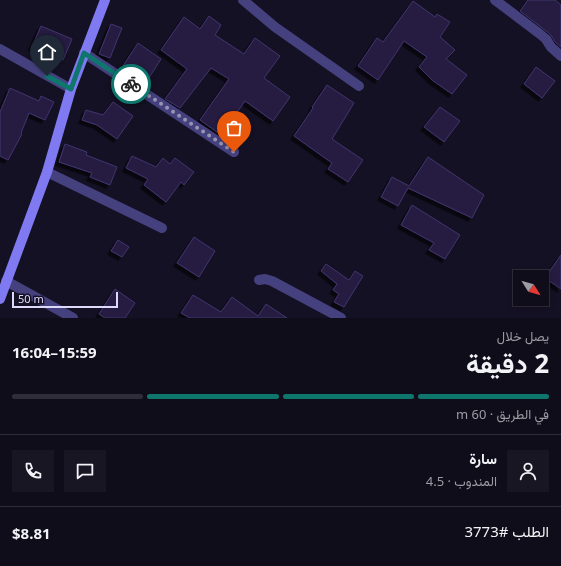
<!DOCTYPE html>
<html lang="ar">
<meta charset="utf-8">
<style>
body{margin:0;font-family:"Noto Sans",Vazirmatn,sans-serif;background:#191624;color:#f1f3f6;direction:rtl;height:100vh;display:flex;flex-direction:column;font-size:15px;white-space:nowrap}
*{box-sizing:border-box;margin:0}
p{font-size:13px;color:#9c9ca3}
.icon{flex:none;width:22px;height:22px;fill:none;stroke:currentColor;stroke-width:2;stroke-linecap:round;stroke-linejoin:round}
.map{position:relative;height:318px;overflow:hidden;direction:ltr}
.drawer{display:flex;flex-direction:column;background:#100d1b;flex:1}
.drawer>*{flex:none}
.needle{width:26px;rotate:127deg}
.buttons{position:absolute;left:513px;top:270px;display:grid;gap:8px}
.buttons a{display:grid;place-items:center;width:36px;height:36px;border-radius:0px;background:#100d1b;box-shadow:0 2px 6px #0003,0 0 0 1px #302d3a;font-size:20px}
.scale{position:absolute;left:12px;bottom:10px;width:106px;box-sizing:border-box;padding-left:4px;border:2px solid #ddd9fb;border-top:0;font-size:11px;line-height:14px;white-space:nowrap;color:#ddd9fb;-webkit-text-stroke:3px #151124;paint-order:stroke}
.pin{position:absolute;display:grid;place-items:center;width:34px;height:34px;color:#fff;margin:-41px -17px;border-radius:50% 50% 50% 0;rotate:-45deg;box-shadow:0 0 4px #0007}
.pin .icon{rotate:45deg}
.courier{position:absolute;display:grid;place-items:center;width:40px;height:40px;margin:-20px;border:3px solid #0f766e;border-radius:50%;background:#fff;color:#222;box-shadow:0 1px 5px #0007}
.summary em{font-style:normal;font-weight:700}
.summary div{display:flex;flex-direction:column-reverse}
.summary{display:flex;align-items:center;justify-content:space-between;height:68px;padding:0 12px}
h1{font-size:26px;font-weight:700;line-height:30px}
.bar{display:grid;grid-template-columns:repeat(4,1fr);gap:6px 4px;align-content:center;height:48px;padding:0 12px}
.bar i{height:5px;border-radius:3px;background:#302d3a}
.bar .active{background:#0f766e}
.bar p{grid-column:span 4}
.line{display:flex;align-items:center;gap:10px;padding:0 12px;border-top:1px solid #302d3a}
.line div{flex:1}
.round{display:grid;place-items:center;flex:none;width:42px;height:42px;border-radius:0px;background:#191624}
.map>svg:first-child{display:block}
</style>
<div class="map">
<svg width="561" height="318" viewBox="0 0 561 318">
<defs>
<filter id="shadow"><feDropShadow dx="-3.5" dy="3.5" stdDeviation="0" flood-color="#0009"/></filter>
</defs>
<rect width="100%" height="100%" fill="#151124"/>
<!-- building -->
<path fill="#271f43" stroke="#40346d" filter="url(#shadow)" d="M528,0H555L561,5V47L556,43L550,34L520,11Z
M413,1L435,17L437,14L450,22L440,37L455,50L446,59L467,75L452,94L432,80L419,67L427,57L404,41L378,80L358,66L377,38L383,42Z
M209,16L221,25L215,35L244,54L255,38L280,56L264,78L290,97L273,121L245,101L221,135L200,120L229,79L211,68L180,108L165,99L187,69L161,50L184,17L200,29Z
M111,24L122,28L110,58L99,54Z
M41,26L72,39L63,60L32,47Z
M138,43L161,59L145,84L121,69Z
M536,67L555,81L542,98L524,84Z
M327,85L354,103L332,139L363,160L348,182L328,169L332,163L294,136L313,108L312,107Z
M10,88L39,101L41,96L54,102L45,120L29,113L21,133L22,134L8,160L0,156V112Z
M113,102L133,116L117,139L97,125L82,120L86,110L103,115Z
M440,107L460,121L444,142L424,127Z
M65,144L87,152L86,155L117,167L110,185L90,177L92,173L59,162Z
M132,156L156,167L163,158L170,164L175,158L194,172L184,185L181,182L166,202L144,185L148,179L126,168Z
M428,157L484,195L472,218L408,188L398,206L381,197L392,177L409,186Z
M412,205L460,235L445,259L429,250L434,243L401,225Z
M194,237L215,251L199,277L177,263Z
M118,240L129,247L122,257L111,251Z
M561,255V289L545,278Z
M326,264L349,280L355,271L363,276L344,307L334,302L339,294L333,290L337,284L321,271Z
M115,289L135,303L125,318H105L99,314Z
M193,295L221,312L232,297L258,316L266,304L287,318H190L181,313Z"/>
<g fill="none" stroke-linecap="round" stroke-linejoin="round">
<!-- street -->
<path stroke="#45417f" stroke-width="10" d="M243,0L275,27L359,86
M495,0L540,34L546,39L551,47L561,56
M0,49L71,89
M84,53L234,152
M47,172L162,228
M259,280L265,279L272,281L341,318
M6,281L73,318"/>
<!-- secondary -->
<path stroke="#7f7af1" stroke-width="10" d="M0,299L47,172L71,89L105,0"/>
</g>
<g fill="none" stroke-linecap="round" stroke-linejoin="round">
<!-- done -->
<path stroke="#9793b0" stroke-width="4" stroke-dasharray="0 7.2" d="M131,84L234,152"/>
<!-- route -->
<path stroke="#0f766e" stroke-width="5" d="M47,76L71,89L84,53L131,84"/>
</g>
</svg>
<div class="buttons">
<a><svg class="needle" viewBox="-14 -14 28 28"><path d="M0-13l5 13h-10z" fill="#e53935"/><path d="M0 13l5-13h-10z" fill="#9c9ca3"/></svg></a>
</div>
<div class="scale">50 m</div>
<div class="pin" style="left:234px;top:152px;background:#ea580c"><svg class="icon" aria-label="bag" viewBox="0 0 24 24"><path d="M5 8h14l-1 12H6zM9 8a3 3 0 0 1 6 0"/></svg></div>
<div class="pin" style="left:47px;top:76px;background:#1f2937"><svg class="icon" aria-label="home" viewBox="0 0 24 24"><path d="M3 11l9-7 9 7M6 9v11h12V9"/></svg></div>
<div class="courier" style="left:131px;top:84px"><svg class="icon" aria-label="bike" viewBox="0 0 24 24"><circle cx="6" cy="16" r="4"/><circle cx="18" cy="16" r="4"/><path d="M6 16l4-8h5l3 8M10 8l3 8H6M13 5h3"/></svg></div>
</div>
<section class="drawer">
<div class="summary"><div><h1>2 دقيقة</h1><p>يصل خلال</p></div><em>15:59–16:04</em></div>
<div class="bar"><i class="active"></i><i class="active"></i><i class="active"></i><i></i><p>في الطريق · 60 m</p></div>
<div class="line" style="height:72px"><a class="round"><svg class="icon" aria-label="person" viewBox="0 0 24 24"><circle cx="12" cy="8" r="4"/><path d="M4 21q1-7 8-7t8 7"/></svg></a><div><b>سارة</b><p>المندوب · 4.5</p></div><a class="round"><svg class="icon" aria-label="chat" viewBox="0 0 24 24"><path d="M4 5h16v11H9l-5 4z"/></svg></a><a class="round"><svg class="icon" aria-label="phone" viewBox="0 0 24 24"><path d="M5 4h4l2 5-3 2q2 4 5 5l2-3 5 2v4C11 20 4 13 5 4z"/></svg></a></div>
<div class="line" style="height:52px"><div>الطلب #3773</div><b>$8.81</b></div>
</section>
